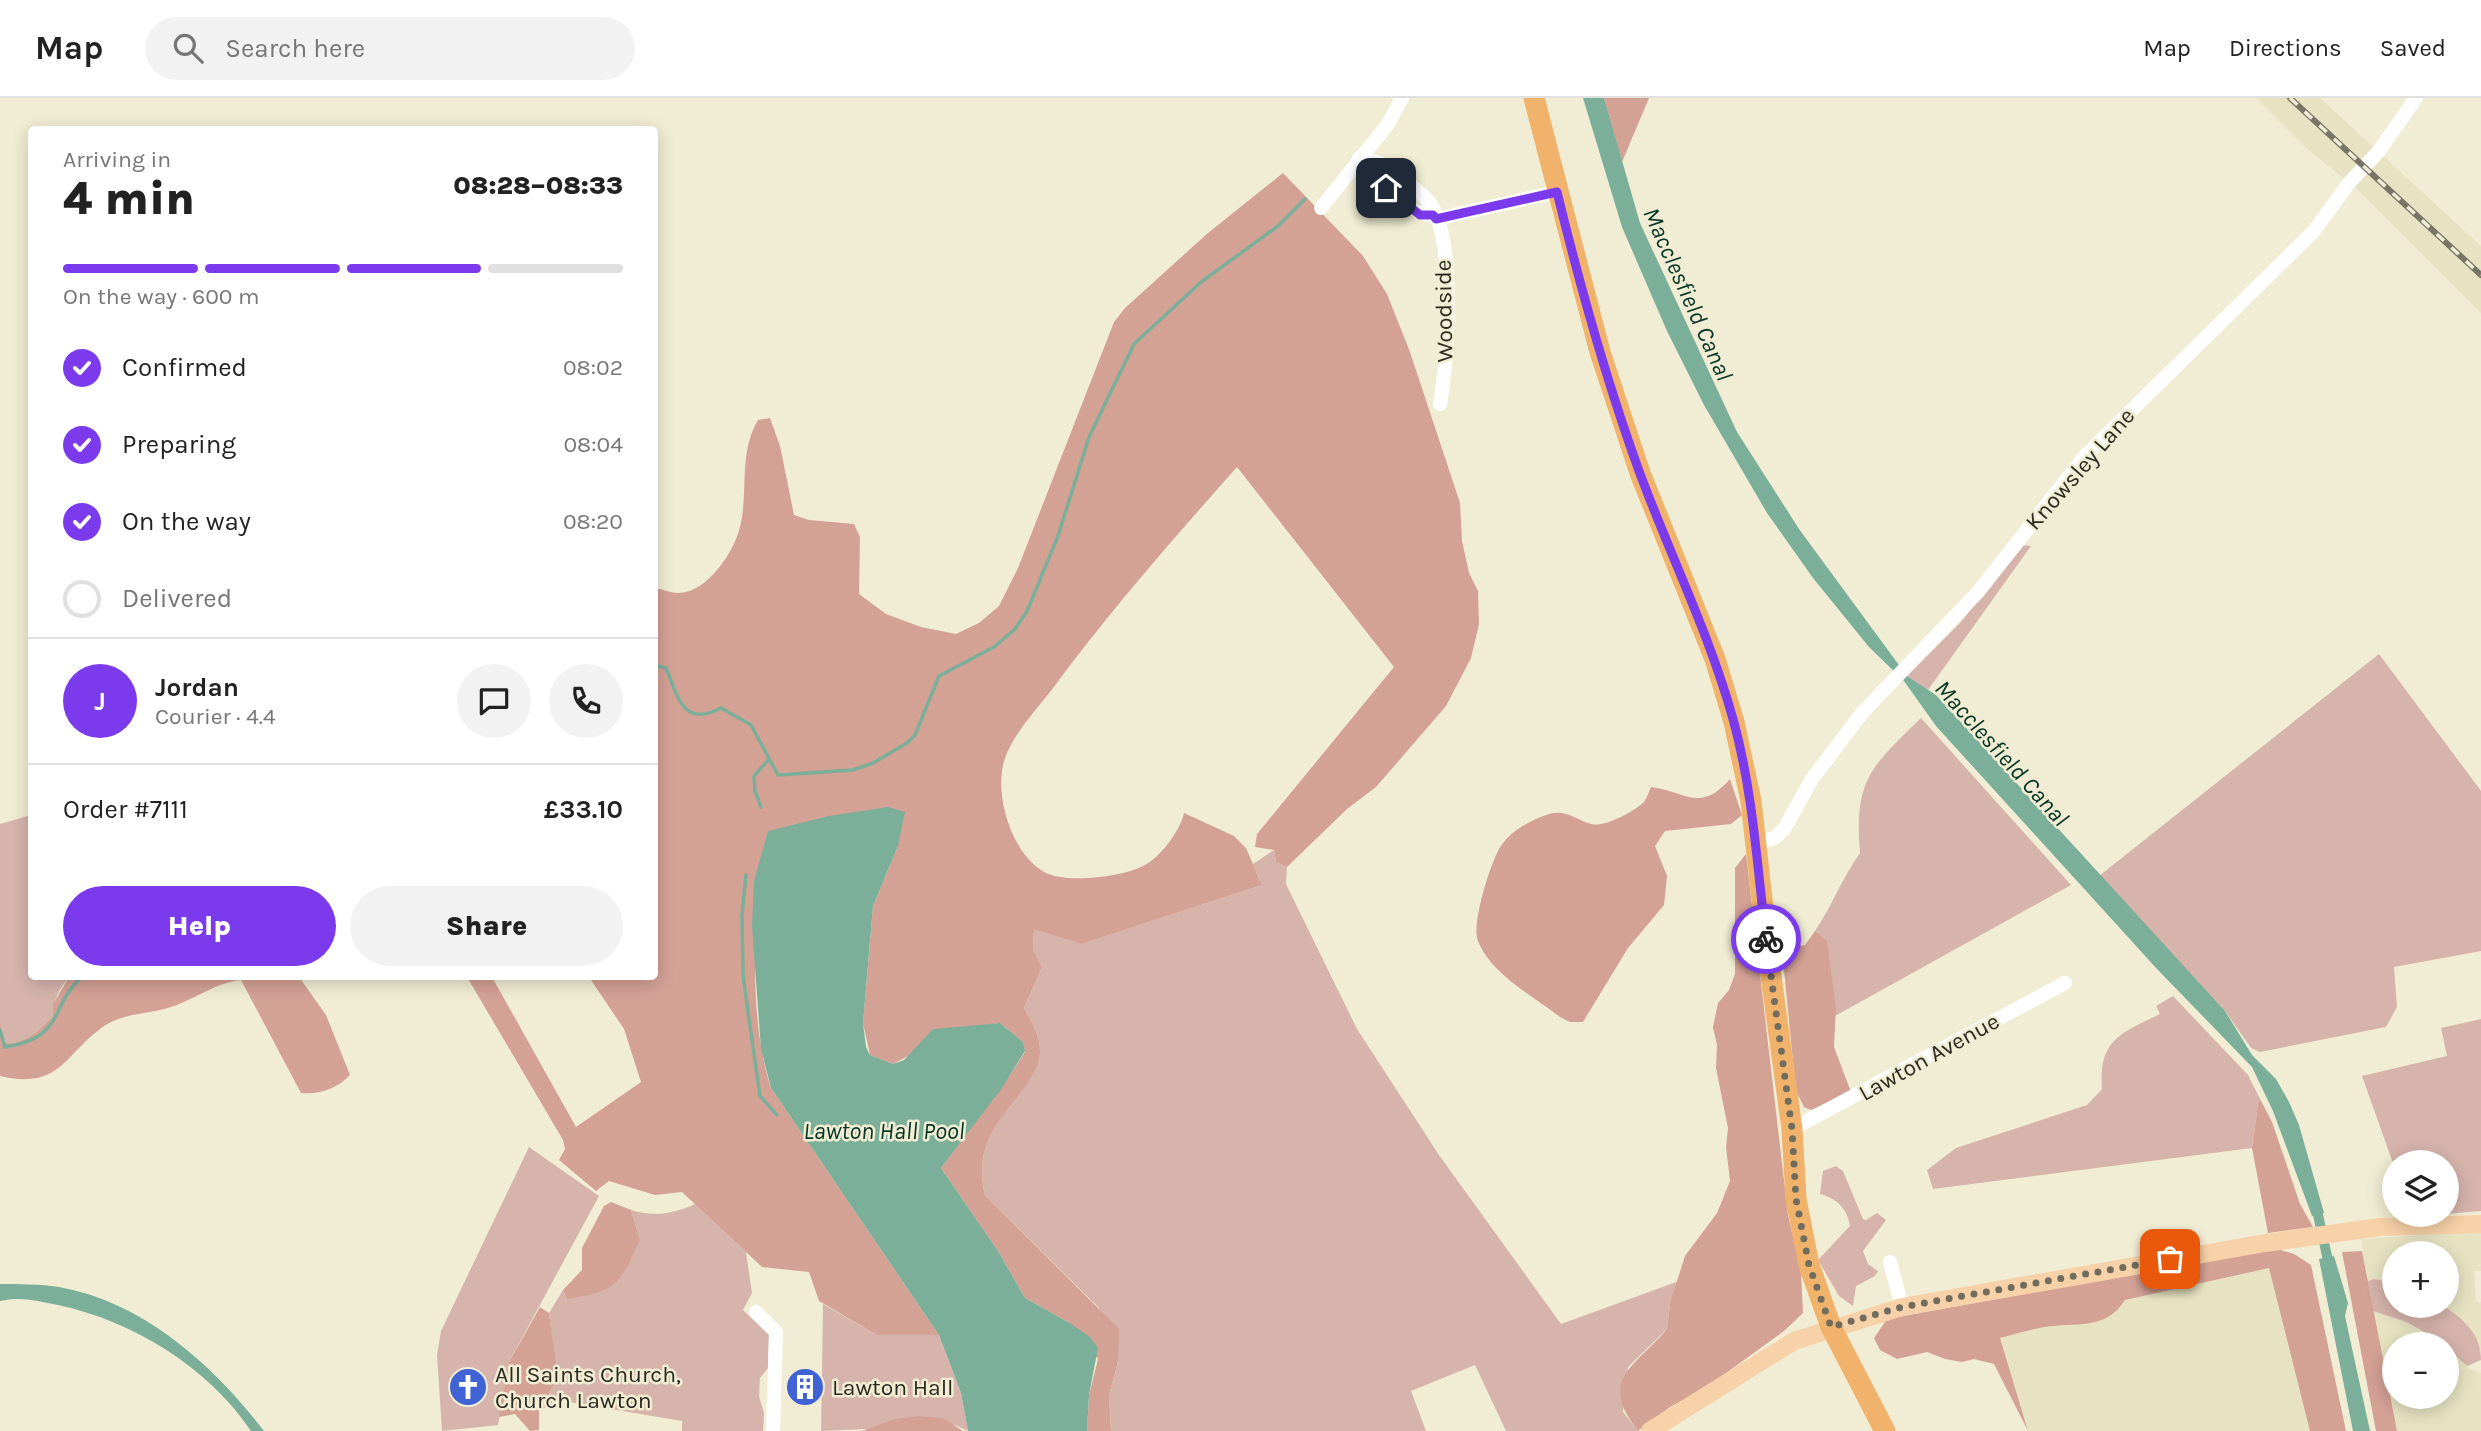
<!DOCTYPE html>
<meta charset="utf-8">
<style>
body{margin:0;font-family:Karla,sans-serif;background:#f2f2f2;color:#222;height:100vh;display:flex;flex-direction:column;font-size:26px;white-space:nowrap}
*{box-sizing:border-box;margin:0}
p{font-size:23px;color:#767676}
.icon{flex:none;width:38px;height:38px;fill:none;stroke:currentColor;stroke-width:2;stroke-linecap:round;stroke-linejoin:round}
.map{position:relative;flex:1;overflow:hidden}
.drawer{position:absolute;left:28px;top:28px;width:630px;height:854px;display:flex;flex-direction:column;background:#fff;border-radius:7px;box-shadow:0 4px 18px #0003}
.drawer>*{flex:none}
.fabs{position:absolute;left:2382px;top:1052px;display:grid;gap:14px}
.fabs a{display:grid;place-items:center;width:77px;height:77px;border-radius:50%;background:#fff;box-shadow:0 4px 18px #0003;font-size:35px}
.pin{position:absolute;display:grid;place-items:center;width:60px;height:60px;color:#fff;margin:-30px;border-radius:14px;box-shadow:0 4px 10px #0006}
.courier{position:absolute;display:grid;place-items:center;width:70px;height:70px;margin:-35px;border:5px solid #7c3aed;border-radius:50%;background:#fff;color:#222;box-shadow:0 2px 9px #0007}
.summary em{font-style:normal;font-weight:800}
.summary div{display:flex;flex-direction:column-reverse}
.summary{display:flex;align-items:center;justify-content:space-between;height:119px;padding:0 35px}
h1{font-size:46px;font-weight:800;line-height:52px}
.bar{display:grid;grid-template-columns:repeat(4,1fr);gap:10px 7px;align-content:center;height:84px;padding:0 35px}
.bar i{height:9px;border-radius:5px;background:#e0e0e0}
.bar .current{background:#7c3aed}
.bar p{grid-column:span 4}
.line{display:flex;align-items:center;gap:18px;padding:0 35px;border-top:2px solid #e0e0e0}
.line div{flex:1}
.round{display:grid;place-items:center;flex:none;width:74px;height:74px;border-radius:37px;background:#f2f2f2}
ol{padding:0 35px;list-style:none}
li{display:flex;align-items:center;gap:21px;height:77px}
li p{margin-inline-start:auto}
li .icon{padding:7px;border-radius:50%;background:#7c3aed;color:#fff;stroke-width:4}
li:last-child{color:#767676}
li i{width:38px;height:38px;border:4px solid #e0e0e0;border-radius:50%}
.action{display:flex;gap:14px;margin-top:auto;padding:14px 35px}
.action a{flex:1;height:80px;border-radius:42px;background:#7c3aed;color:#fff;font-size:28px;font-weight:800;line-height:80px;text-align:center}
.action a+a{background:#f2f2f2;color:#222}
header{display:flex;align-items:center;gap:42px;box-sizing:border-box;height:98px;padding:0 35px;background:#fff;border-bottom:2px solid #e0e0e0}
header strong{font-size:33px}
nav{display:flex;gap:38px;margin-inline-start:auto;font-size:24px}
.search{width:490px;height:63px;background:#f2f2f2;display:flex;align-items:center;gap:18px;box-sizing:border-box;padding:0 24px;border-radius:38px;color:#767676;font-size:26px}
.map>svg:first-child{display:block}
</style>
<header>
<strong>Map</strong>
<div class="search"><svg class="icon" aria-label="search" viewBox="0 0 24 24"><circle cx="10" cy="10" r="6"/><path d="M15 15l6 6"/></svg>Search here</div>
<nav><a>Map</a><a>Directions</a><a>Saved</a></nav>
</header>
<div class="map">
<svg width="2481" height="1333" viewBox="0 0 2481 1333">
<rect width="100%" height="100%" fill="#f1edd4"/>
<!-- built -->
<path fill="#e7e3c2" d="M2256,0H2320L2481,148V215L2355,89L2308,52Z
M2481,1133V1173H2474L2476,1204H2481V1255L2432,1208H2446V1155H2394V1187L2368,1183L2361,1141Z
M2270,1170L2310,1333H2028L1999,1240L2005,1228Z
M2373,1213L2406,1224L2441,1246H2394V1298H2446L2447,1250L2470,1271L2481,1275V1333H2397Z"/>
<!-- green -->
<path fill="#d6b4ac" d="M2022,447L2031,448L1928,592L1907,578L1961,524Z
M2379,556L2481,693V853L2394,869L2397,909L2386,929L2260,954L2251,950L2225,913L2099,778Z
M1921,620L2071,787L1835,918L1827,844L1815,833C1832,808 1842,780 1860,755C1854,681 1871,669 1921,620Z
M31,717L32,878L69,879C59,891 53,902 53,918C41,931 20,950 2,944L0,938V726Z
M1274,752L1276,764L1287,769L1286,786L1357,931L1439,1057L1561,1226L1679,1183L1670,1205L1667,1231L1628,1269L1623,1314L1638,1333H1506L1475,1267L1411,1293L1426,1333H1111L1109,1297L1118,1264L1099,1210L985,1097C974,1049 996,1027 1024,989C1033,977 1041,967 1040,950C1039,935 1031,923 1024,910L1042,869L1033,852L1034,830L1082,846L1262,787L1253,766Z
M2173,898L2248,977L2259,999L2252,1050L1933,1091L1927,1072L1956,1050L2087,1007L2102,991C2098,942 2121,935 2160,916L2156,908Z
M2481,921V1113L2447,1116L2446,1064H2394V1068L2362,978L2447,958L2441,930Z
M529,1049L599,1098L509,1264L498,1327L442,1333L437,1257L441,1233Z
M1836,1068L1843,1073L1863,1121L1866,1122L1877,1115L1886,1122L1863,1153L1868,1166L1878,1173L1875,1178L1856,1188L1853,1208L1839,1198L1818,1162L1850,1128C1847,1110 1837,1101 1820,1096L1823,1073Z
M695,1106L746,1154L752,1195L743,1212L769,1237L768,1270L760,1280L759,1298L764,1315L763,1333H682V1323L563,1303L539,1312L557,1279L549,1215L563,1192L567,1201L640,1142L631,1112C655,1119 673,1116 695,1106Z
M2374,1181L2394,1185V1208H2443C2464,1221 2481,1236 2481,1262L2467,1268L2447,1250L2446,1246L2406,1224L2373,1213L2368,1183Z
M823,1206L877,1237H939L961,1295L968,1333L955,1327L821,1333Z"/>
<!-- forest -->
<path fill="#d4a195" d="M1604,0H1649L1622,64Z
M1283,75L1363,158L1387,196L1410,254L1460,405L1462,443L1469,475L1478,493L1479,526L1471,560L1446,608L1376,689L1347,711L1287,769L1276,764L1274,752L1255,749L1257,736L1394,569L1237,369C1173,441 1110,513 1053,590C1037,611 1014,635 1005,660C993,695 1011,755 1044,774C1065,786 1122,779 1143,768C1160,760 1180,733 1184,715L1234,738L1246,750L1262,787L1082,846L1034,831L1033,852L1042,869L1024,910C1031,923 1039,935 1040,950C1041,967 1033,977 1024,990C996,1027 974,1049 985,1097L1119,1231L1118,1264L1109,1297L1111,1333H1087L1089,1297L1098,1261L1068,1224L1025,1200L998,1153L941,1070L1002,989L1025,954L1023,944L1000,925L961,930L893,966L870,957L863,925L873,808L898,748L755,863C755,905 758,950 771,990L939,1237H877L819,1203L809,1174L762,1169L682,1094L655,1097L609,1083L596,1093L559,1062L565,1051L563,1042L467,879H492L576,1029L641,984L624,931L589,879L654,878L655,490C661,491 669,494 676,495C706,497 734,454 740,429C749,393 738,356 758,322L770,320L780,348L794,417L809,422L854,426L860,439L859,496L886,516L921,529L956,536L979,525L999,508L1018,470L1114,224L1125,210L1208,135Z
M1730,681L1742,717L1731,726L1665,733L1655,748L1667,778L1664,807L1628,850L1583,924H1570L1560,919C1533,898 1491,876 1478,843C1471,827 1490,767 1499,751C1509,734 1529,723 1546,717C1564,710 1575,721 1591,726C1604,730 1635,713 1644,704C1647,700 1649,693 1651,689C1687,694 1700,715 1730,681Z
M1746,756L1788,1117L1801,1174L1803,1215L1784,1233L1708,1288L1670,1309L1638,1333C1597,1281 1635,1269 1667,1231L1670,1205L1685,1158L1717,1115L1730,1083L1726,1049L1728,1030L1716,970L1717,947L1713,929L1718,905L1729,892L1735,876V770Z
M1815,833L1827,843L1836,909L1834,949L1851,994L1811,1012L1804,1009L1796,993L1782,852L1805,847Z
M69,879H299L326,917L350,977C338,990 320,997 301,995L241,882C214,885 196,901 171,909C150,916 123,915 104,928C63,957 61,992 0,978V922L2,944C20,950 41,931 53,918V906Z
M2259,999L2272,1024L2300,1106L2313,1129L2268,1135L2252,1050Z
M611,1104L631,1112L640,1142C619,1187 618,1193 567,1201L563,1192L582,1172V1150L604,1108Z
M2274,1150L2294,1156L2311,1167L2346,1333H2310L2269,1170L2125,1202C2106,1233 2075,1224 2044,1229C2029,1232 2014,1236 2000,1240L2028,1333L1994,1266L1974,1261L1962,1264L1945,1261L1927,1254L1897,1261L1880,1252L1874,1240L1887,1221Z
M2362,1153L2397,1333H2376L2342,1154Z
M540,1209L549,1215L558,1279L539,1312V1332L530,1333L515,1316L499,1319L509,1264Z
M919,1318L943,1320L963,1333H862L895,1321Z"/>
<!-- water -->
<path fill="#7baf9a" d="M1583,0H1604L1640,125L1737,334L1799,431L1907,578L1936,597L2225,913L2252,957L2276,981L2289,1004L2299,1027L2324,1115L2312,1118L2273,1013L2252,969L2157,871L1936,628L1904,583L1869,549L1813,480L1767,415L1704,307L1667,233L1622,129Z
M888,709L905,714L898,748L873,808L863,925L866,949L870,957L893,966L904,962L933,931L1000,925L1023,944L1025,953L1002,990L941,1070L998,1153L1025,1200L1068,1224L1090,1239L1098,1250L1089,1297L1087,1333H968L961,1295L939,1237L771,990L761,951L752,828L754,783L768,733L829,718Z
M2334,1158L2348,1205L2345,1218L2370,1333H2353L2319,1161Z
M0,1186C19,1186 40,1186 59,1189C144,1204 213,1267 264,1333H251C208,1269 133,1223 58,1207C38,1203 20,1198 0,1203Z"/>
<g fill="none" stroke-linecap="round" stroke-linejoin="round">
<!-- stream -->
<path stroke="#7baf9a" stroke-width="3.5" d="M654,567L666,570C678,599 683,630 721,610L751,627L778,677L853,672L873,665L907,645L915,637L939,578L994,549L1015,531L1027,513L1058,438L1089,339L1134,246L1201,184L1278,128L1305,101
M761,709L755,693L754,678L769,661
M746,777L742,817L743,877L749,921L760,998L777,1017
M0,932L5,949C67,939 48,908 83,878"/>
<!-- canal -->
<path stroke="#7baf9a" stroke-width="10" d="M2315,1103L2330,1172"/>
<!-- minor -->
<path stroke="#fff" stroke-width="14" d="M1359,60C1366,65 1373,61 1380,65C1389,69 1424,97 1430,105C1456,143 1448,261 1440,306
M1364,63C1371,84 1411,117 1433,117
M1321,110L1388,26L1402,0
M1436,121L1557,94
M1755,746L1774,740L1784,731L1812,681L1862,615L1978,494L2085,358L2314,133L2349,85L2379,53L2416,0
M1792,1031L2065,885
M1890,1164L1902,1209
M756,1214L776,1234L773,1333"/>
<!-- major -->
<path stroke="#f7d1a7" stroke-width="18" d="M1650,1333L1794,1243L1902,1209L2265,1145L2380,1129L2481,1126"/>
<!-- highway -->
<path stroke="#f1b26c" stroke-width="21" d="M1534,0L1600,254L1640,375L1715,561L1734,624L1751,703L1768,856L1792,1031L1796,1101L1809,1167L1831,1229L1885,1333"/>
<defs>
<path id="rail" d="M2290,0L2481,177"/>
</defs>
<!-- rail casing -->
<use href="#rail" stroke="#787566" stroke-width="6"/>
<!-- rail -->
<use href="#rail" stroke="#f1edd4" stroke-width="3.5" stroke-dasharray="10" stroke-linecap="butt"/>
</g>
<g fill="none" stroke-linecap="round" stroke-linejoin="round">
<!-- done -->
<path stroke="#706d5e" stroke-width="7" stroke-dasharray="0 12.6" d="M1766,841L1792,1031L1796,1101L1809,1167L1831,1229L1902,1209L2170,1161"/>
<!-- route -->
<path stroke="#7c3aed" stroke-width="9" d="M1386,90L1420,117H1433L1436,121L1557,94C1580,188 1606,282 1639,373C1670,457 1709,535 1733,621C1753,693 1757,767 1766,841"/>
</g>
<!-- icons -->
<defs>
<symbol id="church-disc" viewBox="-11 -11 22 22"><circle r="9.5" fill="#4062d4" stroke="#f1edd4"/><path d="M-1.2-6h2.4v3.5h3.3v2.4h-3.3V6h-2.4V-.1h-3.3v-2.4h3.3Z" fill="#fff"/></symbol>
<symbol id="building-disc" viewBox="-11 -11 22 22"><circle r="9.5" fill="#4062d4" stroke="#f1edd4"/><path d="M-4-6H4V6H1V3H-1V6H-4ZM-2.5-4.3h1.7v1.8h-1.7ZM.8-4.3h1.7v1.8H.8ZM-2.5-1h1.7V.8h-1.7ZM.8-1h1.7V.8H.8Z" fill="#fff"/></symbol>
</defs>
<g fill-rule="evenodd">
<use href="#church-disc" x="446" y="1267" width="44" height="44"/>
<use href="#building-disc" x="783" y="1267" width="44" height="44"/>
</g>
<g text-anchor="middle" dominant-baseline="central" stroke-width="5" stroke-linejoin="round" paint-order="stroke">
<!-- street labels -->
<g font-size="23" fill="#2a281f" stroke="#f1edd4">
<text transform="translate(1444 213) rotate(-91)">Woodside</text>
<text transform="translate(2080 371) rotate(-49)">Knowsley Lane</text>
<text transform="translate(1929 959) rotate(-29)">Lawton Avenue</text>
</g>
<!-- poi labels -->
<g font-size="23" fill="#2a281f" stroke="#f1edd4" text-anchor="start">
<text x="495" y="1276">All Saints Church,<tspan x="495" dy="26">Church Lawton</tspan></text>
<text x="832" y="1289">Lawton Hall</text>
</g>
<!-- water labels -->
<g font-size="24" font-style="italic" fill="#043425" stroke="#f1edd4">
<text transform="translate(1688 196) rotate(66)">Macclesfield Canal</text>
<text transform="translate(2002 655) rotate(48)">Macclesfield Canal</text>
<text x="884" y="1033">Lawton Hall Pool</text>
</g>
</g>
</svg>
<div class="fabs">
<a><svg class="icon" aria-label="layers" viewBox="0 0 24 24"><path d="M12 4l9 5-9 5-9-5zM3 14l9 5 9-5"/></svg></a>
<a>+</a>
<a>−</a>
</div>
<div class="pin" style="left:2170px;top:1161px;background:#ea580c"><svg class="icon" aria-label="bag" viewBox="0 0 24 24"><path d="M5 8h14l-1 12H6zM9 8a3 3 0 0 1 6 0"/></svg></div>
<div class="pin" style="left:1386px;top:90px;background:#1f2937"><svg class="icon" aria-label="home" viewBox="0 0 24 24"><path d="M3 11l9-7 9 7M6 9v11h12V9"/></svg></div>
<div class="courier" style="left:1766px;top:841px"><svg class="icon" aria-label="bike" viewBox="0 0 24 24"><circle cx="6" cy="16" r="4"/><circle cx="18" cy="16" r="4"/><path d="M6 16l4-8h5l3 8M10 8l3 8H6M13 5h3"/></svg></div>
<section class="drawer">
<div class="summary"><div><h1>4 min</h1><p>Arriving in</p></div><em>08:28–08:33</em></div>
<div class="bar"><i class="current"></i><i class="current"></i><i class="current"></i><i></i><p>On the way · 600 m</p></div>
<ol>
<li><svg class="icon" aria-label="check" viewBox="0 0 24 24"><path d="M5 12l5 5 9-10"/></svg>Confirmed<p>08:02</p></li>
<li><svg class="icon" aria-label="check" viewBox="0 0 24 24"><path d="M5 12l5 5 9-10"/></svg>Preparing<p>08:04</p></li>
<li><svg class="icon" aria-label="check" viewBox="0 0 24 24"><path d="M5 12l5 5 9-10"/></svg>On the way<p>08:20</p></li>
<li><i></i>Delivered</li>
</ol>
<div class="line" style="height:126px"><b class="round" style="background:#7c3aed;color:#fff">J</b><div><b>Jordan</b><p>Courier · 4.4</p></div><a class="round"><svg class="icon" aria-label="chat" viewBox="0 0 24 24"><path d="M4 5h16v11H9l-5 4z"/></svg></a><a class="round"><svg class="icon" aria-label="phone" viewBox="0 0 24 24"><path d="M5 4h4l2 5-3 2q2 4 5 5l2-3 5 2v4C11 20 4 13 5 4z"/></svg></a></div>
<div class="line" style="height:91px"><div>Order #7111</div><b>£33.10</b></div>
<div class="action"><a>Help</a><a>Share</a></div>
</section>
</div>
